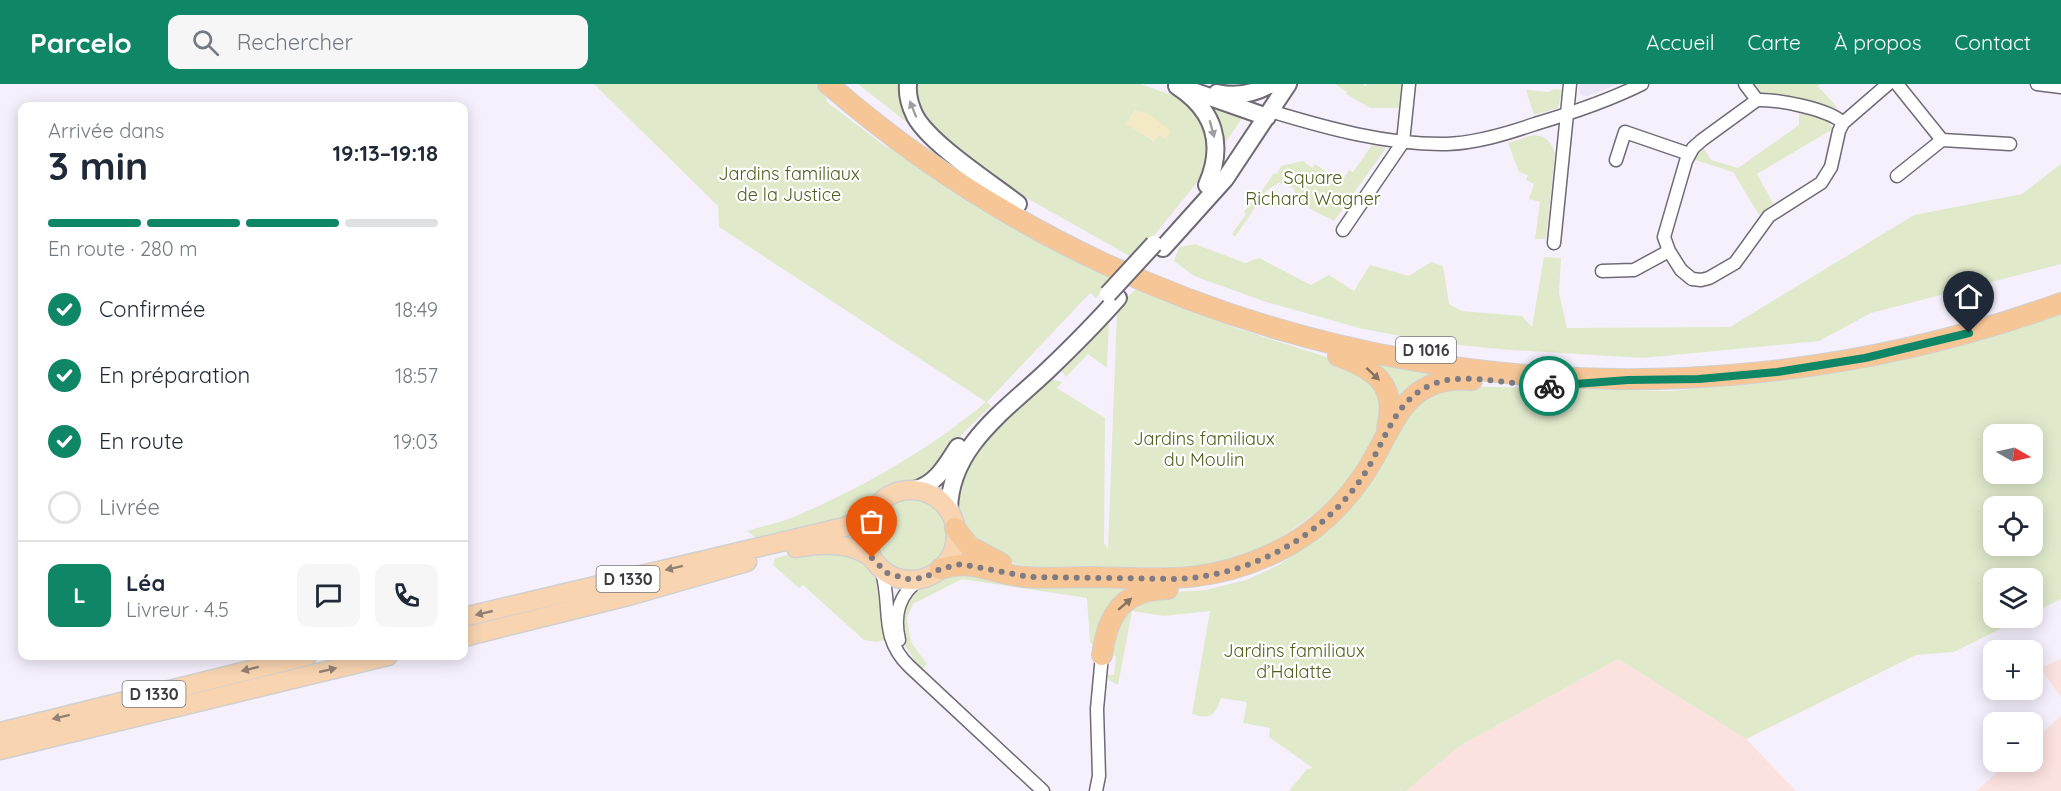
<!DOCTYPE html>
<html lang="fr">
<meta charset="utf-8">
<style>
body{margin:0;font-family:Quicksand,sans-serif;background:#f6f6f7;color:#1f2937;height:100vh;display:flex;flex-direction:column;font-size:22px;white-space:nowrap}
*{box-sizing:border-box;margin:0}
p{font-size:20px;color:#747a83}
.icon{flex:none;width:33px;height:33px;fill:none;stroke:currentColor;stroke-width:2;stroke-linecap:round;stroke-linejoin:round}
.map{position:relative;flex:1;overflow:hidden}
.details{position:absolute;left:18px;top:18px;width:450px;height:558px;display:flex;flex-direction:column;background:#fff;border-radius:12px;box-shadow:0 3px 15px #0003}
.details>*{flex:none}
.needle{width:39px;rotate:99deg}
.controls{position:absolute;left:1983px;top:340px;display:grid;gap:12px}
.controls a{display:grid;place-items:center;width:60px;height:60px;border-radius:12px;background:#fff;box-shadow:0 3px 15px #0003;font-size:30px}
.pin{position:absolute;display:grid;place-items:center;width:51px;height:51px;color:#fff;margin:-62px -26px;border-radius:50% 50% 50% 0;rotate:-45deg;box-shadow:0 0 6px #0007}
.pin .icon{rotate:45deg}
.courier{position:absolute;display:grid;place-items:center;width:60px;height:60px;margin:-30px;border:4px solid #0f8767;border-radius:50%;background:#fff;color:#222;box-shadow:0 2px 8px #0007}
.summary em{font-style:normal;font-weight:700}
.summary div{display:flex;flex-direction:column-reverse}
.summary{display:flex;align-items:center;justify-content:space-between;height:102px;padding:0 30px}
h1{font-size:39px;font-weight:700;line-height:45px}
.bar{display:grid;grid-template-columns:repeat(4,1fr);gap:9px 6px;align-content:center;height:72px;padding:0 30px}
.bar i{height:8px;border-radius:4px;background:#e0e1e3}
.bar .on{background:#0f8767}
.bar p{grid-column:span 4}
.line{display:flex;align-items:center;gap:15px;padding:0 30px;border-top:2px solid #e0e1e3}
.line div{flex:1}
.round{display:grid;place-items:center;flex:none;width:63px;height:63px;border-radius:12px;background:#f6f6f7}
ol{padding:0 30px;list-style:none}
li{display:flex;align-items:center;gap:18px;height:66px}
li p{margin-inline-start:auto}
li .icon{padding:6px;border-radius:50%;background:#0f8767;color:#fff;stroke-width:4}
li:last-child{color:#747a83}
li i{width:33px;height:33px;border:3px solid #e0e1e3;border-radius:50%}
header{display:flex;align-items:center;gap:36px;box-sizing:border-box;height:84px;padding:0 30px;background:#0f8767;color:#fff}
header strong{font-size:28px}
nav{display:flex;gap:33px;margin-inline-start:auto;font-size:21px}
.search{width:420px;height:54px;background:#f6f6f7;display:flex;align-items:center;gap:15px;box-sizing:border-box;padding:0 21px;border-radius:12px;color:#747a83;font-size:22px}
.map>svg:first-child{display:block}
</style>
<header>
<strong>Parcelo</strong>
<div class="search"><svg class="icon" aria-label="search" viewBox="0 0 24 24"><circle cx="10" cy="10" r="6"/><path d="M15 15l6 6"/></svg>Rechercher</div>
<nav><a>Accueil</a><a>Carte</a><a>À propos</a><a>Contact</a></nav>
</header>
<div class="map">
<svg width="2061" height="707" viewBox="0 0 2061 707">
<rect width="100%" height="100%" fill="#f5f0fc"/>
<!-- built -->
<path fill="#ece4f7" d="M1580,0H1619L1587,12L1582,11L1579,7Z"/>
<!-- industrial -->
<path fill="#fce2df" d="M1618,575L1746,655L1796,707H1406L1461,661Z
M2061,575V613L2040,584Z
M2061,632V707H1976L2009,678H2032L2033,657Z"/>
<!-- green -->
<path fill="#e0eacb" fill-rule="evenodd" d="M594,0H816L825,8L827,18L886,63L900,64L1117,191L1096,214L1090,209L987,318L991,322L963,349L942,379L921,399L896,402L883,409L874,414L864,428L763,459L747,447C763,442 781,439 796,432C864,403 930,365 986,318L719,143L718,122Z
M858,0H903L919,48Z
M913,0H1141L1182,15L1196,26L1202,38L1206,52L1207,65L1199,96L1135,175L1009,104L927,42L914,15ZM1135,26C1152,31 1162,38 1167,56L1159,50L1154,57L1126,40Z
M1335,0H1362L1366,2L1367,0H1403L1401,24H1370L1346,10L1347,8Z
M1749,0H1820L1818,2L1837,23L1834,26L1778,12L1761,10Z
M1554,5L1562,6L1558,24L1534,31L1526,6L1549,8Z
M1199,14L1244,31L1218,70Z
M1799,28C1811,31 1829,32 1833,45L1757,90L1773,119L1759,131L1733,88L1692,75L1702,62L1711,76L1738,84L1799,41Z
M1533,51C1546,52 1552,58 1555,70L1546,155H1535L1540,118L1529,115L1534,100L1526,96L1528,91L1519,88L1508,59Z
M1372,61L1386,64L1334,137C1320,129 1296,122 1294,104L1279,99L1267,106L1235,153L1232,150L1246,130L1244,128L1259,107L1261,108L1274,89L1277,90L1281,82L1303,77L1312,84L1315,80L1332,91L1330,94L1340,100L1349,86L1353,88Z
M2061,80V180L1871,229L1819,257L1643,274L1510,266L1439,259L1363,245L1266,218L1194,192L1174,177L1179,163L1195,160L1245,179L1259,174L1311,201L1329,191L1354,207L1370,181L1409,192L1431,178L1443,182L1449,220L1462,227L1522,232L1532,243L1544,173L1561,174L1559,209L1567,244L1730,243L1914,131L2022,110Z
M1137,204L1236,244L1361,284L1381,305L1383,336L1367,374L1333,417L1267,463L1223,478L1203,482L1186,484L1054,488L1026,483L999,475L981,466L960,439L954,422L966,376L1018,320L1033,313L1046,294L1062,298L1057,304L1105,334L1104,459L1108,465L1117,226L1120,220Z
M2061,227V515L2033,529L2032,495H1994V534H2022L1954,568L1916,571L1746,655L1618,575L1461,661L1406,707H1289L1307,685L1313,684L1269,653L1270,644L1243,639L1247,618L1221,614C1215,632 1211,636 1192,630L1210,527L1164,532L1132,527L1118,601L1109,596L1106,591H1114L1116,572L1107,571L1122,529L1158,509L1205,506L1246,496L1279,481L1312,457L1412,319L1452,302L1671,307L1843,288L1949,263ZM1994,351H2032V390H1994ZM1994,423H2032V462H1994Z
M1106,236L1109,238L1107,284L1088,270L1066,293L1062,288L1061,283L1072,272L1085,264Z
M1367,276L1444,290L1394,325Z
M874 451a37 37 0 1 1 74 0a37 37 0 1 1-74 0Z
M807,466C818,467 855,468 862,473C887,489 884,529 887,555L877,558L864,556L803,501L799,504L773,481L775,474Z
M951,486L1152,501L1096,564L1090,558L1087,514L962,495L913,520L907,534L911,558L927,580L921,587L901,555V528L915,504Z"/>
<!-- sand -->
<path fill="#f3e9c4" d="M1135,26L1148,30L1171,47L1167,56L1160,50L1155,57L1125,40Z"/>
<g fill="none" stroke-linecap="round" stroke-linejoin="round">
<defs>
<path id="minor" d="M1745,0L1757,16
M1897,0L1942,56L2010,60
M2037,0L2061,3
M1757,16L1702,56L1693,64L1686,77L1664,153L1669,167L1681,186L1692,195L1701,196L1709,194L1735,179L1769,132L1821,99L1831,83L1839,47L1843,39
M1757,16C1777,15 1829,25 1843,39L1888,0
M1270,27C1326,44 1387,61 1446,60C1476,59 1506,50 1535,40C1572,29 1608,17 1642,0
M1616,76L1625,48L1689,70
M1897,92L1942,56
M1343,146L1403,58L1409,0
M1554,159L1570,0
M1602,187L1634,186L1669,167
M881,485C893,521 878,552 909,582L1043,707
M899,556C893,530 899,510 921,494
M1096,707L1099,692L1097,625L1102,571"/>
<path id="secondary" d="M908,0C907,11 910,22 915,32C930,60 991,99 1018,120
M1177,2C1214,26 1225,60 1207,101
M1190,6L1267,33
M1217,9C1236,13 1254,10 1271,0
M1163,164L1225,95L1288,0
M914,406C937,400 946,381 958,363
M949,427C949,363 1006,326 1048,286C1072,263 1096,239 1118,214"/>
<path id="primary" d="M866 451a45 45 0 1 1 90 0a45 45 0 1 1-90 0Z
M796,464C822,459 851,458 872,474
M464,533L844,443L861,436L872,427
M464,553L632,511L747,478
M0,648L307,572
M0,666L388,572"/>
<path id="trunk" d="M828,0C1166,294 1643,371 2061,219
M1338,272C1374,285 1398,300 1387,344
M955,444L969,462L1001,479
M940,485C974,474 991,490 1024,493C1046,495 1069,493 1092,493C1161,495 1210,500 1274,469C1308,453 1338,427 1360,396C1394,350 1398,290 1472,296
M1102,571C1108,529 1123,506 1168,505"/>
</defs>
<!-- minor casing -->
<use href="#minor" stroke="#6f6a75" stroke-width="15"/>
<!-- secondary casing -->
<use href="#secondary" stroke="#6f6a75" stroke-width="20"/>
<!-- primary casing -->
<use href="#primary" stroke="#d1d0d1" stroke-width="21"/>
<!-- trunk casing -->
<use href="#trunk" stroke="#d1d0d1" stroke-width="22"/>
<!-- minor -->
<use href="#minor" stroke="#fff" stroke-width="12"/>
<!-- secondary -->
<use href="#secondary" stroke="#fff" stroke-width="16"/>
<!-- primary -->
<use href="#primary" stroke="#f8d4b1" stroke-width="18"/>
<!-- trunk -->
<use href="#trunk" stroke="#f6c697" stroke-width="20"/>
<defs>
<path id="secondary-bridge" d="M1108,210L1154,160"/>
</defs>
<!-- secondary-bridge casing -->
<use href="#secondary-bridge" stroke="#6f6a75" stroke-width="20" stroke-linecap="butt"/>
<!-- secondary-bridge -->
<use href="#secondary-bridge" stroke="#fff" stroke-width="16"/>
</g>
<!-- one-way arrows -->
<defs><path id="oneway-solid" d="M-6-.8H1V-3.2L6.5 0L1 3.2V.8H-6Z" transform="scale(1.5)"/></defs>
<g fill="#9e9ea0">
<use href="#oneway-solid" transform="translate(913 25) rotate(-112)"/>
<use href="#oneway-solid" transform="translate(1212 45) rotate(75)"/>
</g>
<g fill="#887363">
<use href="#oneway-solid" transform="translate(1373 290) rotate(43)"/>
<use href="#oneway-solid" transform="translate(1125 520) rotate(-41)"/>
</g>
<g fill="#928073">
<use href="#oneway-solid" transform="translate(674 484) rotate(166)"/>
<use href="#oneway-solid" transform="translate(484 529) rotate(167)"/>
<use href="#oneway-solid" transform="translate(250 585) rotate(166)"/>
<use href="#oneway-solid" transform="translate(328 586) rotate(-13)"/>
<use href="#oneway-solid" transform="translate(61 633) rotate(166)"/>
</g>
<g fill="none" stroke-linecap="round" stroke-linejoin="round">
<!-- done -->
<path stroke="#7e7b82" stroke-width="6" stroke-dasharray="0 10.8" d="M872,474L887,489L907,495L924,494L940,485L961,480L1030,493L1178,495C1252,491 1325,452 1365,389C1386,356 1395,313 1436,299C1466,288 1516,302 1549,302"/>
<!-- route -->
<path stroke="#0f8767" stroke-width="8" d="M1549,302L1628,296L1699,295L1777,288L1865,274L1969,249"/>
</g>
<g text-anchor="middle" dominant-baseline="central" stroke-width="4.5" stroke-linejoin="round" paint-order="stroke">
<!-- shield labels -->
<g fill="#fff" stroke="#78767a" stroke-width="1.5">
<rect x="1396" y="253" width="60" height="26" rx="4.5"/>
<rect x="596.5" y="482" width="63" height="26" rx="4.5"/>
<rect x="122.5" y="597" width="63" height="26" rx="4.5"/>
</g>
<g font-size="16" font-weight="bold" fill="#3e3c41">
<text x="1426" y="266">D 1016</text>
<text x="628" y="495">D 1330</text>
<text x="154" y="610">D 1330</text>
</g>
<!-- park labels -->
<g font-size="18" fill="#4f5f1c" stroke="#fff">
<text x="789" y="89">Jardins familiaux<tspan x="789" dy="21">de la Justice</tspan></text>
<text x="1313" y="93">Square<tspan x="1313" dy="21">Richard Wagner</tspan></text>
<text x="1204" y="354">Jardins familiaux<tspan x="1204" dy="21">du Moulin</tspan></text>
<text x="1294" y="566">Jardins familiaux<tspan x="1294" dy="21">d’Halatte</tspan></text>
</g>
</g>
</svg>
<div class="controls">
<a><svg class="needle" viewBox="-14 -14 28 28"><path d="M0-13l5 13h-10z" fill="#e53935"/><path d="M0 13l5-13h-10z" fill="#747a83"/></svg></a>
<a><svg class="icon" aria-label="locate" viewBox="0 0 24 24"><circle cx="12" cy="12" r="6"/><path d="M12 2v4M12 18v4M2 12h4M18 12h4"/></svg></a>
<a><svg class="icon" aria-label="layers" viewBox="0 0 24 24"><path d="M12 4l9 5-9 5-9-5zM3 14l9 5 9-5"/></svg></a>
<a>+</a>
<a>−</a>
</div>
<div class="pin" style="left:872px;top:474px;background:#ea580c"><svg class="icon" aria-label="bag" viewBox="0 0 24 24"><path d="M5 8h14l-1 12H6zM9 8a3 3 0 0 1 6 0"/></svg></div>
<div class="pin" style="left:1969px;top:249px;background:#1f2937"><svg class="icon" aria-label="home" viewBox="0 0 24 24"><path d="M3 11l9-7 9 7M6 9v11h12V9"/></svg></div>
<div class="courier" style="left:1549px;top:302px"><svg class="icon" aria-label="bike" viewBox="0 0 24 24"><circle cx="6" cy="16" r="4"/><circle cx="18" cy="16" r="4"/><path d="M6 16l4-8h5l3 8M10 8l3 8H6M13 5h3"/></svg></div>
<section class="details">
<div class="summary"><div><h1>3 min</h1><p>Arrivée dans</p></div><em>19:13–19:18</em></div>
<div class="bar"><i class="on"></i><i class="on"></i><i class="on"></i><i></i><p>En route · 280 m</p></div>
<ol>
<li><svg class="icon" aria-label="check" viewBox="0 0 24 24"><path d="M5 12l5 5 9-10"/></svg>Confirmée<p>18:49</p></li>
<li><svg class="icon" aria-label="check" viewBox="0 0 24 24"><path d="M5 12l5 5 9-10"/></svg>En préparation<p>18:57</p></li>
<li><svg class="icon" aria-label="check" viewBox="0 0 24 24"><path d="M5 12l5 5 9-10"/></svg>En route<p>19:03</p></li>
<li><i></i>Livrée</li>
</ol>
<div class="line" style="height:108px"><b class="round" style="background:#0f8767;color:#fff">L</b><div><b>Léa</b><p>Livreur · 4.5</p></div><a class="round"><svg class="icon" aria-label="chat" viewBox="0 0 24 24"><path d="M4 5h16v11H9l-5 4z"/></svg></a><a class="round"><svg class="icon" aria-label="phone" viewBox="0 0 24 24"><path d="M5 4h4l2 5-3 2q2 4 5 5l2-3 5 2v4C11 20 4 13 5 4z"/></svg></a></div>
</section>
</div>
